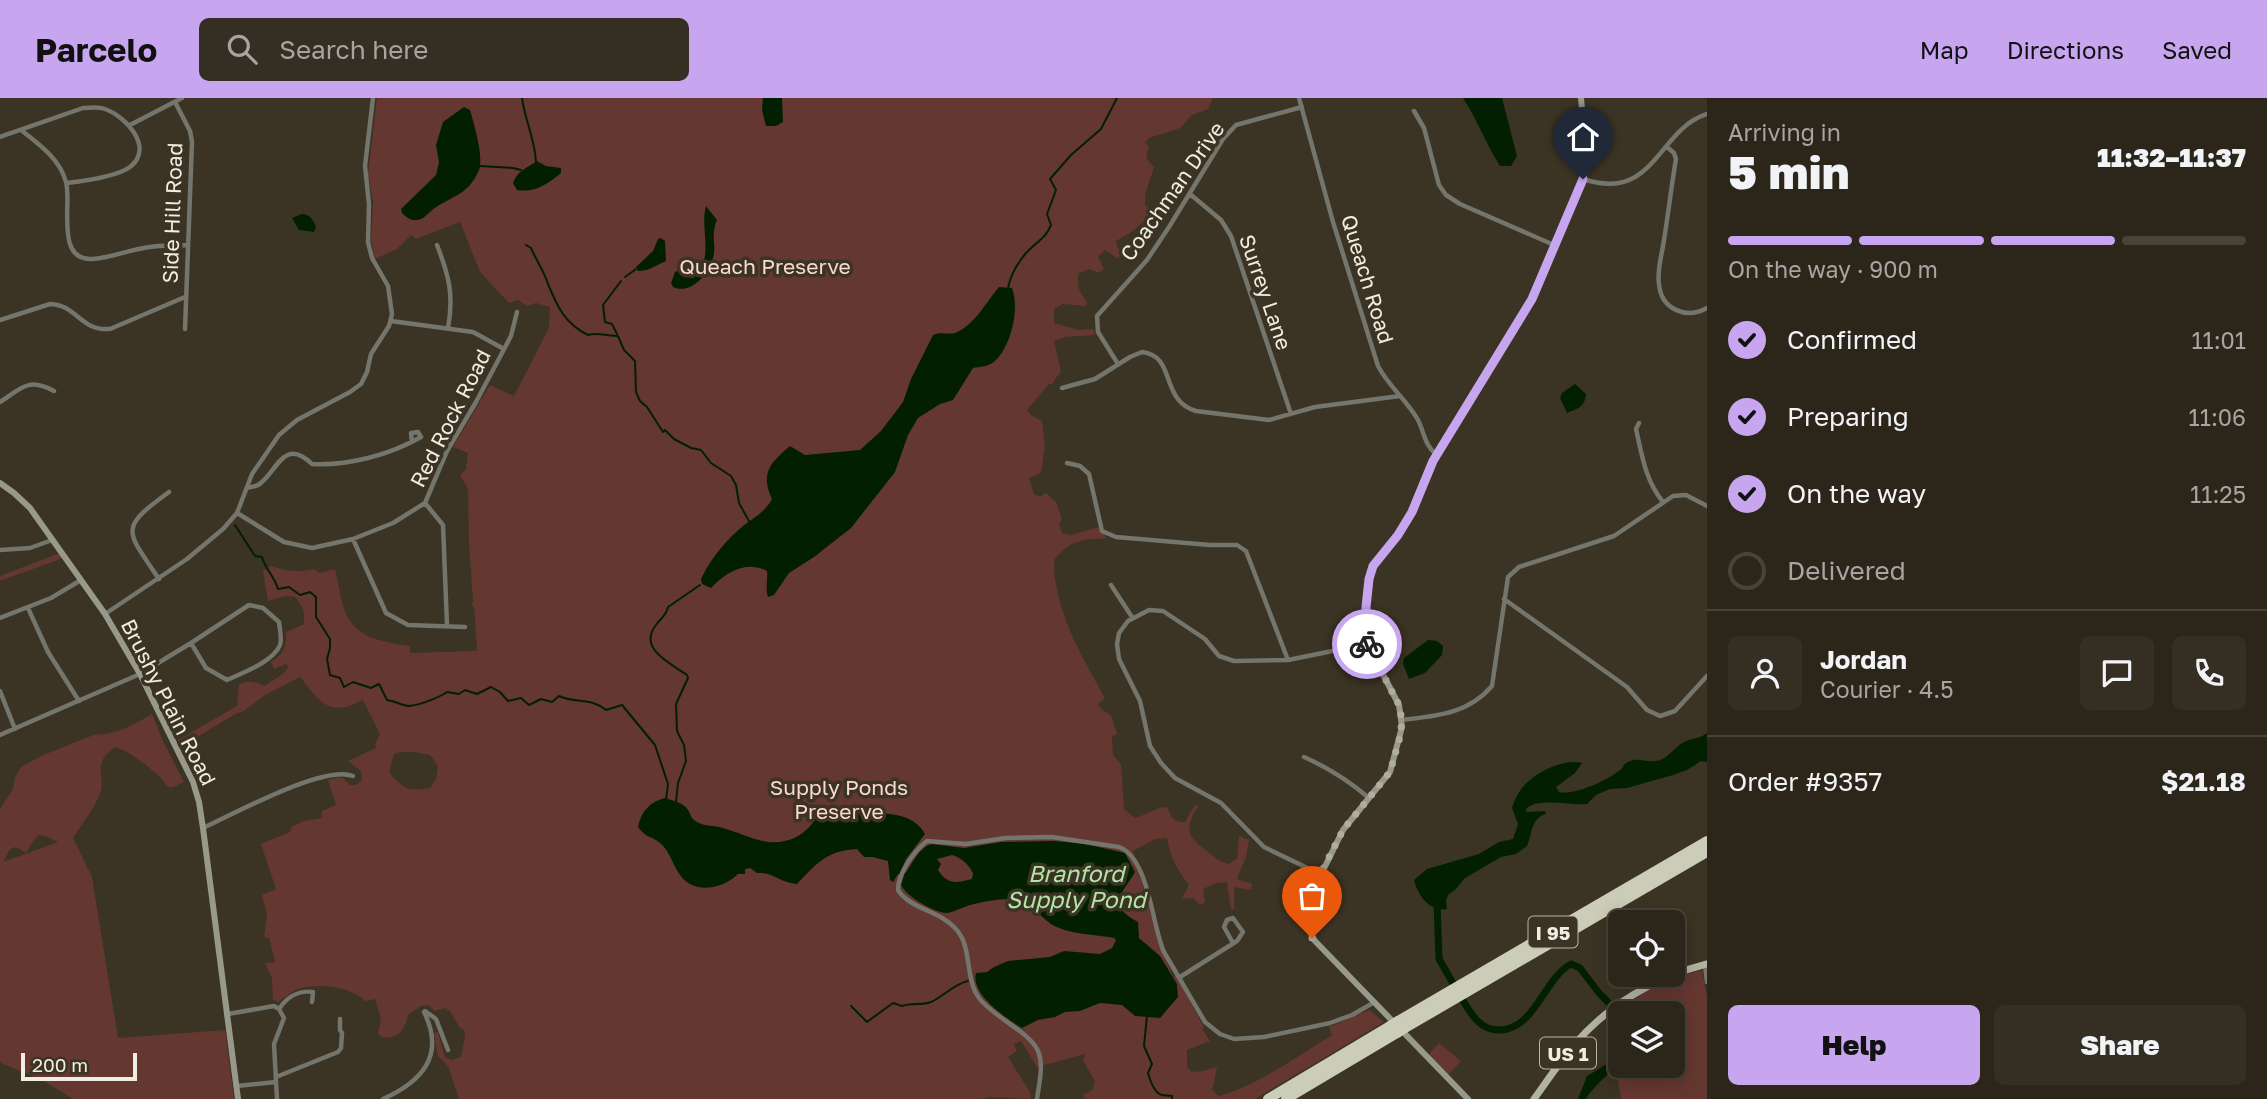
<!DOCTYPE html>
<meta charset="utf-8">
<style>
body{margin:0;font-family:"Golos Text",sans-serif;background:#342e23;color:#f1f3f6;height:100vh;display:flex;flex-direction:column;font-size:26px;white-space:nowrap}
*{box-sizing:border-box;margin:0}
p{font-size:23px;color:#a6a5a2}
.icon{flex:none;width:38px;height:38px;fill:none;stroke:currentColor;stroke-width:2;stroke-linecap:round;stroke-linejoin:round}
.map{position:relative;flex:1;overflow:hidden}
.details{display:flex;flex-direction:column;background:#2c261a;width:560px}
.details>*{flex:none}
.tools{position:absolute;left:1608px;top:812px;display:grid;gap:14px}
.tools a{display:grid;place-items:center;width:77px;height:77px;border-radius:10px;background:#2c261a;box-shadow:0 4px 18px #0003,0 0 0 2px #484339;font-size:35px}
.scale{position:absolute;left:21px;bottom:18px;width:116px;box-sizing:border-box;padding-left:7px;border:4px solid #f2ede3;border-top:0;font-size:19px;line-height:24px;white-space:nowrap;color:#f2ede3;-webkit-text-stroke:5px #3b3323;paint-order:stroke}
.pin{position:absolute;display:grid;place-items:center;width:60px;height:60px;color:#fff;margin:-72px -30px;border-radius:50% 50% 50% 0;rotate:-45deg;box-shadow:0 0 7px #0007}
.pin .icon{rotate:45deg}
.courier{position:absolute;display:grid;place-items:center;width:70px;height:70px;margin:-35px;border:5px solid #c7a6ef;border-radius:50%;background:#fff;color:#222;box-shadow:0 2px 9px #0007}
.summary em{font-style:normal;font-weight:800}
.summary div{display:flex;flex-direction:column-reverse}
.summary{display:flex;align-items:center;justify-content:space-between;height:119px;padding:0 21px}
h1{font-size:46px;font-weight:800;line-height:52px}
.bar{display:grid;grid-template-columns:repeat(4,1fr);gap:10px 7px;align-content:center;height:84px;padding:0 21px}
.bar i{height:9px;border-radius:5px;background:#484339}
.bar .selected{background:#c7a6ef}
.bar p{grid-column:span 4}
.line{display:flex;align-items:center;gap:18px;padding:0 21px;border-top:2px solid #484339}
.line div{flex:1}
.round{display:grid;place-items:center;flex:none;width:74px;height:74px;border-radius:10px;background:#342e23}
ol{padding:0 21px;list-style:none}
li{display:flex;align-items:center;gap:21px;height:77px}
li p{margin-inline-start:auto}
li .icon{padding:7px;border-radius:50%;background:#c7a6ef;color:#111;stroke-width:4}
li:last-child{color:#a6a5a2}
li i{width:38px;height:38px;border:4px solid #484339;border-radius:50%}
.button{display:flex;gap:14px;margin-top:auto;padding:14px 21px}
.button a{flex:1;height:80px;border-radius:10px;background:#c7a6ef;color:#111;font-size:28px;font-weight:800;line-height:80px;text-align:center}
.button a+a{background:#342e23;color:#f1f3f6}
header{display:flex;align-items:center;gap:42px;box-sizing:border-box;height:98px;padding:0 35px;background:#c7a6ef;color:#111}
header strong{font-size:33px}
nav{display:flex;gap:38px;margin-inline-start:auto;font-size:24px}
.search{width:490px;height:63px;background:#342e23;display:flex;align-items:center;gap:18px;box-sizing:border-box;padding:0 24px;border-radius:10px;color:#a6a5a2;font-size:26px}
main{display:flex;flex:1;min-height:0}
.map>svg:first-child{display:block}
</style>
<header>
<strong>Parcelo</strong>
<div class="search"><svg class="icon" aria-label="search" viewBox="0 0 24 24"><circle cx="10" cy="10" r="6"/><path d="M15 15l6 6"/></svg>Search here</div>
<nav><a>Map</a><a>Directions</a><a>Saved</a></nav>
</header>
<main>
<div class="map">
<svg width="1707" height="1001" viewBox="0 0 1707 1001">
<rect width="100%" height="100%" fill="#3b3323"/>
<!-- green -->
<path fill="#653731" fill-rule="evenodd" d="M377,0H1213L1208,11L1192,17L1180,30L1149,40L1145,45L1149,49L1146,60L1154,69L1145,97V107L1154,113V116L1130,135L1116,143L1117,148L1122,157L1117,160L1105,152L1098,159L1104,171L1098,175L1090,171L1079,175C1076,187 1079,194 1087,204L1086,208L1063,206L1054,211V225L1079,232L1093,231L1095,237L1065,239L1054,243L1061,273L1052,286H1049L1027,312L1031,317L1042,323L1045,349L1041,375L1029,380L1034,396L1040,399L1046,395L1056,404L1062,421L1059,426L1062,435L1071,437L1099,429L1107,440C1082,442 1071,441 1054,462C1054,512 1081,557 1105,600L1098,606L1101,611L1111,617L1117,636L1112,638L1113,657L1121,666L1124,711L1135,720C1146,717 1156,709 1167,709C1171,719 1174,725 1185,724L1195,707L1198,708C1184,732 1187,738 1208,754C1215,759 1220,764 1228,766L1237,761L1239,738L1249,742L1246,759L1237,781L1252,786L1251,792L1234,789V811L1231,812L1227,784L1217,785L1203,791L1205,804L1200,807L1193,800L1182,801L1189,787C1177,772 1170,758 1167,740L1155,741L1133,753L1159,844L1173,879L1176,878L1204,929L1202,931L1210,943L1187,952V969L1192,974L1203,973L1217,969L1213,989L1211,991L1219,998C1260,986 1296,959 1332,937L1329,929L1369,912L1384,924L1255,1001H1085L1083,997L1092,992L1095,984L1083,962L1085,956L1037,969L1021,943L1014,946L1017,953L1008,959L1030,994L1031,1001C1015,1001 994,997 980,1001H459L448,968L438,958L434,935L438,934L445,959L451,962L461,959L465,939L464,932L460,930L450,913H447L446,910L435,913L428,907L421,908L408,917C406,931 397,943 381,939L378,935L381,921L375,901L365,903C351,888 315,884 296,892C290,895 284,900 278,904L273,901L272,880L265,865L275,864L269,840L264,839L267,816L262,797L276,791L261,746L290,734L291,729L304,723L322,720V713L336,707L328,682L342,679L350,687H356L362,682L361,673L348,663L376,650L375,646L380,636L363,602C358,604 351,608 346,609C322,614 313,594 300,579L265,597L244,613L235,616L191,643L180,648L178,642L237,608L239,586C248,582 256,584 264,588L283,576L289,569L286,566L274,571L271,564C283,557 287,548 286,534L304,526C305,514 303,508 295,499L285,498L268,503L263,473L271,468C287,473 299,475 314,471L319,475L335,471C338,482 339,493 342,504C351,540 378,543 410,548V555L476,553L477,550L474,509L471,507L473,503L469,445L468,391L460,377L466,371L468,355L453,349L490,287L514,298L549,230L550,209L536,205L527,208L518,202L509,205L480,174L460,124L416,141L411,137L397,151L375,161L371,142L373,104L368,76ZM401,654H414L430,657L438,668L436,681L430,690C407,694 405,691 389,675L394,656Z
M60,455L63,460L0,483V478Z
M152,616L163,643L184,684L171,690C165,687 163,682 159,678C145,666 132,655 115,649C89,668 108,678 99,698C93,713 81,727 73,740L92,779L118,940L225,932L234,1001H73L42,982L1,965L0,962V711L13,691L15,679L21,669L41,658L96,636C112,639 139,624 152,616ZM39,737L46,738L58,744L3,764L10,751L16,749L26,755L33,743Z
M1702,872L1707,899V1001H1621L1618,983L1623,968H1673V915H1634L1622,910C1646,891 1672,879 1702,872Z
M1439,945L1461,963L1448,977L1428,957Z"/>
<!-- water -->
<path fill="#022000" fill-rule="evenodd" d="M763,0H782L783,24L776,28H766L762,12Z
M1463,0H1502L1517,58L1511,68H1500C1486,46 1477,21 1463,0Z
M464,9L470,12C474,26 484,59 479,72C477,77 472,86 467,90C457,100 440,104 430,114C426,117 423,122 416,122C411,123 406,119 402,115L401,111L436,77L439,64L436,47L443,24Z
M537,63L546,68L561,70V75C548,86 535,95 517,92L513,85C517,73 527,70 537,63Z
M706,108L717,122C710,139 717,146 713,160C708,177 691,197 673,189L671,185L675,174L679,172L690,180C717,165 699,132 706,108Z
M302,116C310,116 314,123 316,129L314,134L299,132L292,120Z
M661,140L665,143L666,163L647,172L638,173L636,169L653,153L658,141Z
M999,189L1012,190C1020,211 1011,249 994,264C989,268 979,269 973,270L953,302L940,306L918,320L908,337L895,374L851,430L814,459L789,475L774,497L768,499C765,491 768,482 767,473C746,462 726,474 711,490L702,486L701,481C711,460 726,442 743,428C755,419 765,414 772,401C760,375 770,365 790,348L805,357L860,352L881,333L903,304L911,281L933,237C940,233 947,237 955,235C974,228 987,203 999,189Z
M1575,286L1586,296C1585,309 1577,311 1567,315L1560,300L1562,295Z
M1428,542L1437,543L1443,548L1442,557L1425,575L1409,581L1403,566L1404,560Z
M1707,635V664L1701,663L1687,672L1673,677L1627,690L1610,691L1596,697L1587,706C1570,708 1538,699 1526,711L1527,714L1545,713L1546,716C1530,721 1533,735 1527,748L1516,756L1501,759L1465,780L1456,791L1448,797L1446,803L1447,811C1430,814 1418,798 1414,782L1427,771L1479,756L1499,744L1513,741L1518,726L1512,710C1514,703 1517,696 1522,690C1534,675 1563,660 1582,665L1575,675L1556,689L1559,694C1574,698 1608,682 1620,672C1625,668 1622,667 1628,664C1637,659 1645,664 1655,663C1665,663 1674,651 1682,645C1690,640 1700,641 1707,635Z
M665,700C673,703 683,704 688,712C691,717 691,721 697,724C706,729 714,727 723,730C738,734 753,742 769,744C785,746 801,739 811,727C816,721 819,714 826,712C833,710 840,714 847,715C873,717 910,709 925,736L906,761L901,773L905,776C912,766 919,750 931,746L964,750L1001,744L1054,743L1085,746L1125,755L1135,774C1122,797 1105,806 1138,824L1139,840L1160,858L1177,886L1178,899L1160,920L1135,918L1122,907L1100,905L1080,913L1065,914L1055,919L1038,922L1022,930C1007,921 970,896 976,875L987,874L994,869L1008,863L1050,859L1064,853L1100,856L1112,850L1116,842L1114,840C1095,836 1069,837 1051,826C1037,816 1029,801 1010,801C996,801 981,804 967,808C961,810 952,815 946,815C933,814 906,798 901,787L904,778L898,776L893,784L890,782L888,763L872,759H864L857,751C826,753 817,765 797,786C780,785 773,774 757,775L750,770L745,771V776H738C723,791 694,797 680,777C673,768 670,753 660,745C651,737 648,742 638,729C641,714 649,704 665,700ZM952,757C962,760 968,766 973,775L972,781C957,785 947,787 938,772L941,766L937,761Z
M1620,958C1614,975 1595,985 1586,1001H1578L1587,978Z"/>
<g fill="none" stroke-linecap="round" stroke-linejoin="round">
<!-- stream -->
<path stroke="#022000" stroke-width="2" d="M522,0C525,22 535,42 536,64
M480,68L513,70L521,72
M526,147L531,150C536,162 544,173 548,186C557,208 565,226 588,237C597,234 608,238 618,238L624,252L635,263L636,294L640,303L647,309L663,334L665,332L674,341L691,350L701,352L711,365L731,378L736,387L739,405L750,425
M625,179L636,171
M1008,191C1010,177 1019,162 1029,152C1040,141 1045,141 1051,127L1047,116L1056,92L1050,81L1071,57L1101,31L1117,0
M617,236L612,226L605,224L603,207L621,183
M235,427L255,458L262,459C265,471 275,479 278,491L289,489L300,497L310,494L316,499V519L330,541V550L327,561L330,577L340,580L344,589L353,584L371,590L379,586L387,602C395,603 403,608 409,608C420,607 438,600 447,594L459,596L465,592L477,596L491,589L500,594L508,603L521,600L529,607L541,601L552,604L559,598C576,606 591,599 606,612L622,607L655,647L668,686L666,702
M676,704L678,685L686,663L684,647L677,633L676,606L688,580L687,577C672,566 637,551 656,527C661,520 666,518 668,509L700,487
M851,908L867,924L893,905L902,908C913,904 921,908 931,904C944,898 954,886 968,883
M1147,918L1144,948L1152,966L1148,975C1150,982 1154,995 1162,997C1165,998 1169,997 1172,998V1001"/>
<!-- river -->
<path stroke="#022000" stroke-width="7" d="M1437,805L1439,861L1454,887
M1462,901C1471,916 1480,932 1499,932C1535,932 1544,880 1571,866L1580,870L1599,895L1620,916"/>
<!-- street -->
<path stroke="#74756c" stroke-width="4.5" d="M1299,0L1333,124L1378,268C1389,289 1407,302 1418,322C1424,334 1425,348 1436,356
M175,4L190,33L192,44L185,231
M1414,13L1424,30L1439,87L1446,97L1460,106L1554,147
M130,27L182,0
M21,32C39,46 60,61 66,84C72,104 55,163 92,161C111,160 131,151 150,149C162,147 175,148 187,147
M0,39L83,10C91,10 97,8 105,11C125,18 155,49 130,69C116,79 84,83 67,85
M1667,49L1674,55L1676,61C1671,90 1668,119 1663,148C1661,160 1657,173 1659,186C1661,211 1686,222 1707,210
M1583,81C1655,105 1657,32 1707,16
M1190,96L1221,122L1231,138L1291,316
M437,147C449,178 454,197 448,230
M0,222L50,206C78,207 79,233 110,231L185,199
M391,223L473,234L504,251
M1118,266L1098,234L1097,218L1147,162L1169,129L1223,41L1236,27L1302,9
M1062,290L1095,281L1130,259L1142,254C1177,258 1159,302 1196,313L1269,322L1315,309L1400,298
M0,304C22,290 28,279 54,293
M1639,325L1636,331C1642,357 1645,382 1663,404
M1067,365L1080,368L1089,376L1102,433L1116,439L1210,447H1237L1246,453L1288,562
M247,390C250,389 254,389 258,387C277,375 283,338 312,366C347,368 390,357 421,339L418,334L411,335L412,344
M425,405L443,427L447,527
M237,415L284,444L312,450L353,441L393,425L425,405L447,353L476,304L511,238L517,214
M353,441L386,515L408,527L465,529
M0,452L30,450L52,442
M159,481C126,432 118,431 169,394
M1111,487L1132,519
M1504,501L1627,589L1647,612L1660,618L1675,613L1707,578
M249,507L263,510L279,524C280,532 282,541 280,547C273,564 242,575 227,582L206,570L191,545Z
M28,510L48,554L79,603
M105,516L187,461L223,431L237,415L252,376L279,337L297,322L350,294L361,286L367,274L371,256L389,228L392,216L388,188L372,160L368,144L369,106L365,68L373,0
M0,520L51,500L81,482
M0,593L15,631
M1402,622C1437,618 1468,616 1492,588L1508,479L1519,469L1614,438L1673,398L1686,397L1707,408
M0,637L140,576L191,545
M1304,659C1329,670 1349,683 1369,700
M203,730C234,716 324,666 353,678
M1320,776L1264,749L1221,705L1175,680L1161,665L1150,648L1140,603L1119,561L1117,546L1119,535L1128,523L1149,512L1163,513L1205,541L1219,558L1234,563L1288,562L1367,546
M1705,867L1707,884
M1180,879L1237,843L1243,834L1233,820L1227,822L1224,829L1233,845
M279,911C287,899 299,892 313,894L312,904
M228,916L274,908L279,911L284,920L274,946L277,1001
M276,979L338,954L341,950L342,935L340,932V921
M237,988L276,984
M383,1001C421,984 446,958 424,914L425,913L436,921L448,952
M1037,1001C1039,986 1044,967 1038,953C1030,934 993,919 979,900C964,879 973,848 955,830C940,813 910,811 898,792C898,775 914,753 927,743L966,746L1005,740L1052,739L1119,749C1149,760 1152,828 1164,854L1205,924L1220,936L1234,941L1264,939L1330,925L1352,917L1373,905"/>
<!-- secondary -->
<path stroke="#97998b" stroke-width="6" d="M0,385L14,395L30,410L105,516L140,576L193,684L199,704L203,730L238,1001
M1468,1001L1315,843L1305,825L1306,807L1343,732L1390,674L1402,629L1399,607L1367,546L1366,509L1369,481L1373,468L1398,437L1412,414L1436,356L1532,201L1583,81L1587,64L1581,0"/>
<!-- primary -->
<path stroke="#b2b4a2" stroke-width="7" d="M1534,1001C1547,983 1559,965 1573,948C1608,907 1655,879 1707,866"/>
<!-- highway -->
<path stroke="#cbcdb8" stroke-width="10" d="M1398,923L1707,743
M1405,930L1707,754
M1268,1001L1390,928
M1286,1001L1397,935"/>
<!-- highway-bridge -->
<path stroke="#cbcdb8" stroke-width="10" d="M1390,928L1398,923
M1397,935L1405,930"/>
</g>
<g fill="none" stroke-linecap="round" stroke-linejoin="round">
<!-- done -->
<path stroke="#b2aca0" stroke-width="7" stroke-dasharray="0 12.6" d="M1312,840L1304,819L1308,800L1343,732L1390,674L1400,639L1402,622L1399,607L1367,546"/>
<!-- route -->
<path stroke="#c7a6ef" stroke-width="9" d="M1367,546L1366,509L1369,481L1373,468L1398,437L1412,414L1433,363L1532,201L1583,81"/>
</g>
<g text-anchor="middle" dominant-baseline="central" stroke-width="7" stroke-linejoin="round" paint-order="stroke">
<!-- shield labels -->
<g fill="#3b3323" stroke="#bbb5a9" stroke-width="2">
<rect x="1528.5" y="818.5" width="49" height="31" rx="5"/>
<rect x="1540" y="939.5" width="56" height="31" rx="5"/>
</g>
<g font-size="19" font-weight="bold" fill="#f2ede3">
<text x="1553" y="834">I 95</text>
<text x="1568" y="955">US 1</text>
</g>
<!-- street labels -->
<g font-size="21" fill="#f2ede3" stroke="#3b3323">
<text transform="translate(1172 93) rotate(-55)">Coachman Drive</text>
<text transform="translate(172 115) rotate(-88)">Side Hill Road</text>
<text transform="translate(1368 181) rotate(73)">Queach Road</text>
<text transform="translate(1266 194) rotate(71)">Surrey Lane</text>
<text transform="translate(450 320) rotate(-63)">Red Rock Road</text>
<text transform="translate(169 604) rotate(63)">Brushy Plain Road</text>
</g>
<!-- park labels -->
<g font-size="21" fill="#fbd7d1" stroke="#3b3323">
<text x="765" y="168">Queach Preserve</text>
<text x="839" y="689">Supply Ponds<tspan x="839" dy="24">Preserve</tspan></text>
</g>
<!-- water labels -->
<g font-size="23" font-style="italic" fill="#b0e6a6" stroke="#3b3323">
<text x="1076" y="775">Branford<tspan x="1076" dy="26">Supply Pond</tspan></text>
</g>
</g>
</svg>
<div class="tools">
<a><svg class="icon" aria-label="locate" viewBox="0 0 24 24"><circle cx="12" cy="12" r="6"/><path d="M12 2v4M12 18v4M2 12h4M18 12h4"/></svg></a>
<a><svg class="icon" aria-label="layers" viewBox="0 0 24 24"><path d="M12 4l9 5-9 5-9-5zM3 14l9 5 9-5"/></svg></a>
</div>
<div class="scale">200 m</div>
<div class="pin" style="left:1312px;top:840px;background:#ea580c"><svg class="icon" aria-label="bag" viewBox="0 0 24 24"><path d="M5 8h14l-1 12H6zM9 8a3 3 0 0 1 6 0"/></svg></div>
<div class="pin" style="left:1583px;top:81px;background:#1f2937"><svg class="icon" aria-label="home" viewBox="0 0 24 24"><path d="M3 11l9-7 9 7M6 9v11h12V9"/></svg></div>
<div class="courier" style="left:1367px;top:546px"><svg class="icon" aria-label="bike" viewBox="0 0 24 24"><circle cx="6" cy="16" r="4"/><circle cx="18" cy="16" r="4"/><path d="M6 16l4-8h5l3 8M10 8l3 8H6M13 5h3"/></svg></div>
</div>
<section class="details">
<div class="summary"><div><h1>5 min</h1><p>Arriving in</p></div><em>11:32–11:37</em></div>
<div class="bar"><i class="selected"></i><i class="selected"></i><i class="selected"></i><i></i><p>On the way · 900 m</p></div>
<ol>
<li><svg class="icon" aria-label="check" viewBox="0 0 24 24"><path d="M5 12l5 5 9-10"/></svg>Confirmed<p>11:01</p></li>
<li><svg class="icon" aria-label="check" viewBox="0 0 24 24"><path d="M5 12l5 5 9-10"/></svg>Preparing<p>11:06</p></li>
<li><svg class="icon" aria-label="check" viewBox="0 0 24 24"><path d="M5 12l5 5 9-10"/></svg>On the way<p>11:25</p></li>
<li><i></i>Delivered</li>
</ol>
<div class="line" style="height:126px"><a class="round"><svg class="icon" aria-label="person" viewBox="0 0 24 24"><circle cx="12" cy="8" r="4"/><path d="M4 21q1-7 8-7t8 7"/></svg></a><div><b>Jordan</b><p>Courier · 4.5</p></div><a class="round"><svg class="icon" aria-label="chat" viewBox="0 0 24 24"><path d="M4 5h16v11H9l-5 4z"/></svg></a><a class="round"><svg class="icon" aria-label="phone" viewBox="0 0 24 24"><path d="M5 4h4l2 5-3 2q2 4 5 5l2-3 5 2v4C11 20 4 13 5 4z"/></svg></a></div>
<div class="line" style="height:91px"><div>Order #9357</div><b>$21.18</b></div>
<div class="button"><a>Help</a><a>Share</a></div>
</section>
</main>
